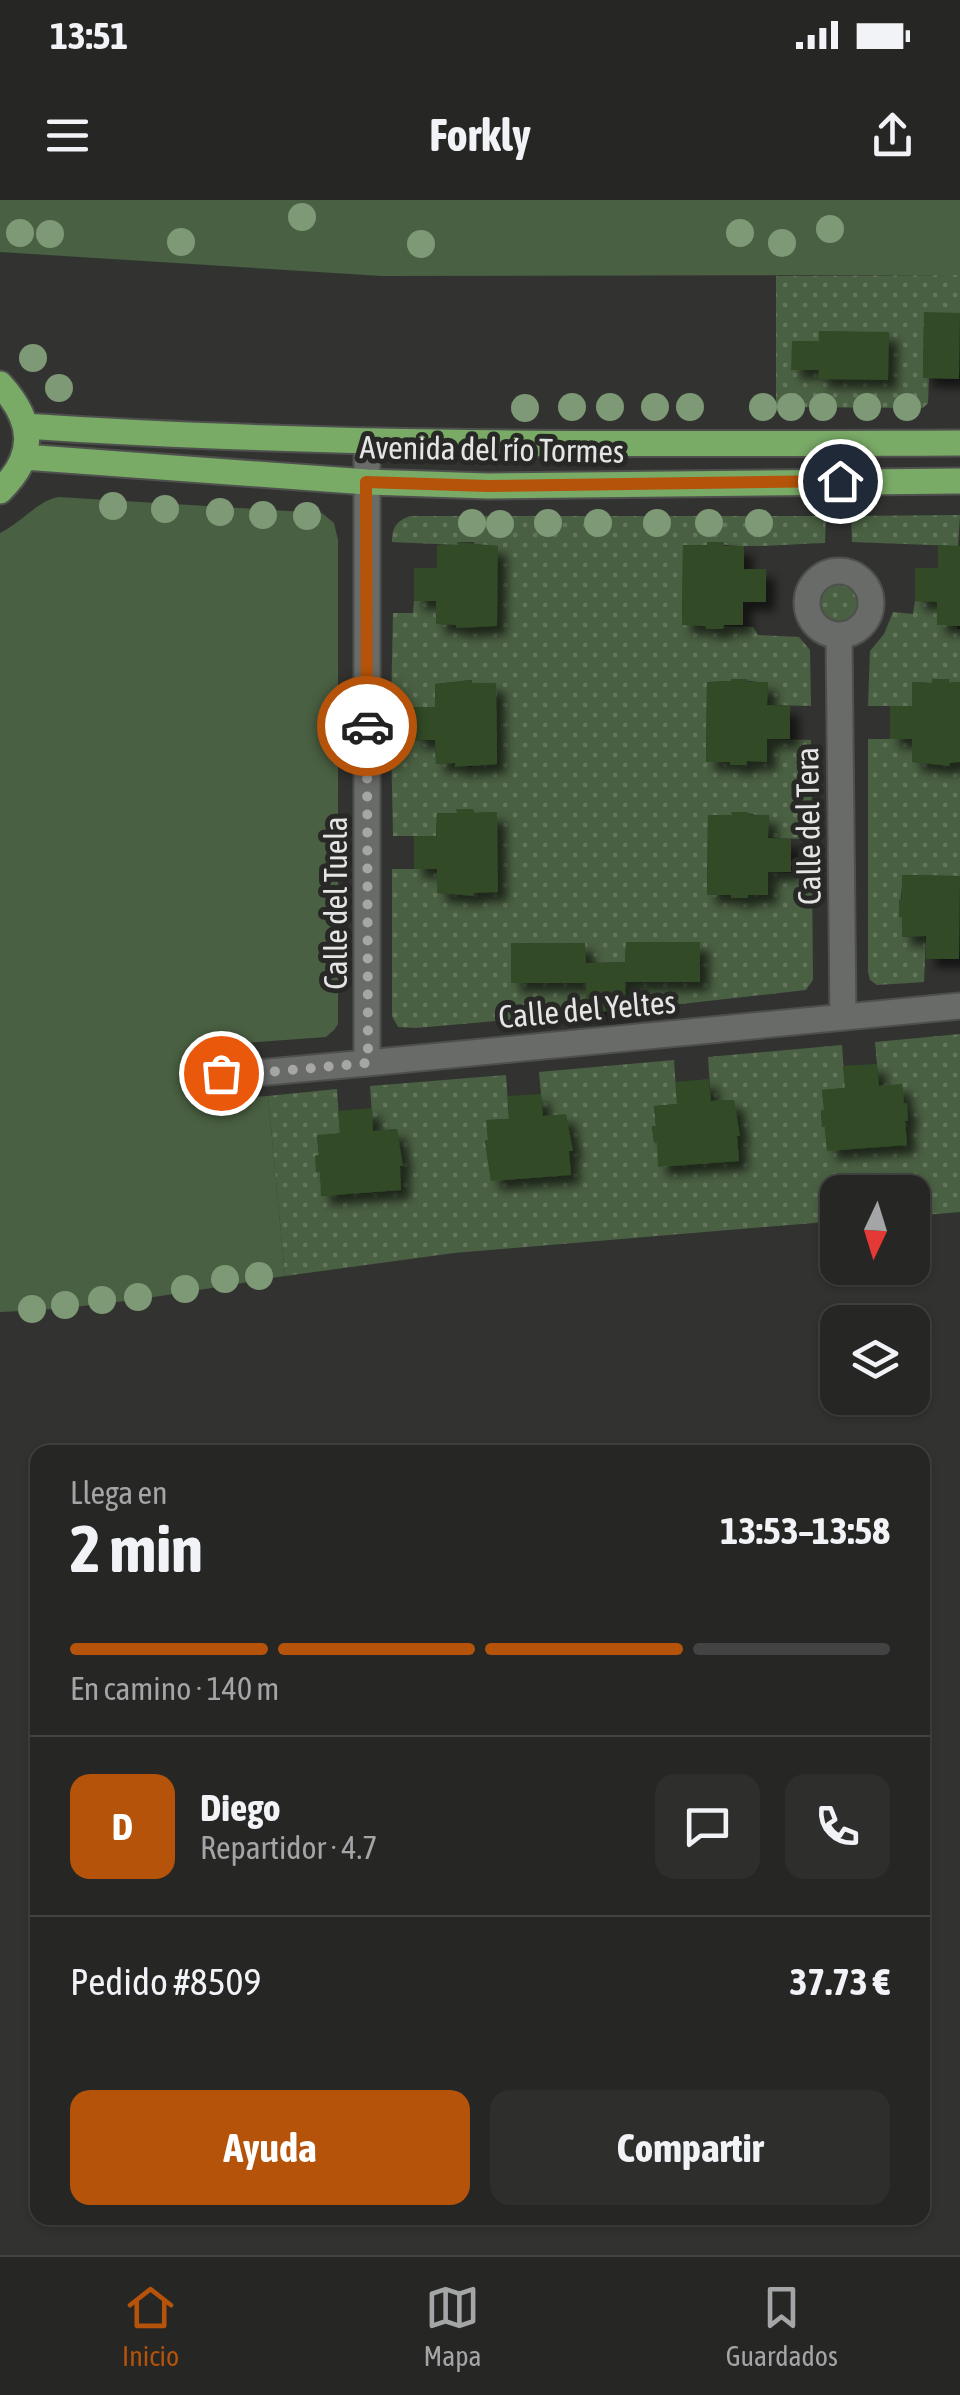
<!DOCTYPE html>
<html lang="es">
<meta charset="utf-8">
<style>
body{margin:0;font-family:"Asap Condensed",sans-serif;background:#2e2e2d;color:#f1f3f6;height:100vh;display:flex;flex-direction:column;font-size:38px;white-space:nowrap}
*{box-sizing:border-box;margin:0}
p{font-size:32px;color:#a4a5a7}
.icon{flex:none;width:55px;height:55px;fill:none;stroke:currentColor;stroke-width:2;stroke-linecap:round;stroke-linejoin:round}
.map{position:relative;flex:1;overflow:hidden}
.details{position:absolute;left:30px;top:1245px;width:900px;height:780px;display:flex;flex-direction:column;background:#262625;border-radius:20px;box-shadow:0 2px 8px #0004,0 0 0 2px #424342}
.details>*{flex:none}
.needle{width:65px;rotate:184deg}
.fabs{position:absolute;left:820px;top:975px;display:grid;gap:20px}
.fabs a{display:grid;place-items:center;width:110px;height:110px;border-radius:20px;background:#262625;box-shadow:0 2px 8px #0004,0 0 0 2px #424342;font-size:50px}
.pin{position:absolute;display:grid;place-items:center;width:85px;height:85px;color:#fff;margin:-42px;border:5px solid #fff;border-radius:50%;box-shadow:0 2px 10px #0007}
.courier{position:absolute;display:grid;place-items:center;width:100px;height:100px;margin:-50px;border:8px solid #b45309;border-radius:50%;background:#fff;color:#222;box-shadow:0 2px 12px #0007}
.headline em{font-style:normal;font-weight:700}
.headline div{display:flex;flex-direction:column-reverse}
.headline{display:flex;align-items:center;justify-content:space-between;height:170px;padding:0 40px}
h1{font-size:65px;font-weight:700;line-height:75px}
.bar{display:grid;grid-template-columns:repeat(4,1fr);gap:15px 10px;align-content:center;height:120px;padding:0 40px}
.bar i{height:12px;border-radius:8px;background:#424342}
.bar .current{background:#b45309}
.bar p{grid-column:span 4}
.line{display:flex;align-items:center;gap:25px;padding:0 40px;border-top:2px solid #424342}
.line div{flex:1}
.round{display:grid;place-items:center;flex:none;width:105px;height:105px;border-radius:20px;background:#2e2e2d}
.primary-button{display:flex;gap:20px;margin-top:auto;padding:20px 40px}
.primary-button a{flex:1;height:115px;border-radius:20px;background:#b45309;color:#fff;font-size:40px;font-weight:700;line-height:115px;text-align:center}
.primary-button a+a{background:#2e2e2d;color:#f1f3f6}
.status{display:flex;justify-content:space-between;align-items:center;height:70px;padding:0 50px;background:#262625;direction:ltr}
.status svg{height:28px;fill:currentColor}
header{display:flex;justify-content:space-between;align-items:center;height:130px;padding:0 40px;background:#262625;font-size:45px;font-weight:700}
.tabs{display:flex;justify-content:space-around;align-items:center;height:140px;border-top:2px solid #424342;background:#262625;font-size:28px;color:#a4a5a7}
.tabs a{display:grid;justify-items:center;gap:5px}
.tabs .current{color:#b45309}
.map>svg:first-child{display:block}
</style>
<div class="status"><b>13:51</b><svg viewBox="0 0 49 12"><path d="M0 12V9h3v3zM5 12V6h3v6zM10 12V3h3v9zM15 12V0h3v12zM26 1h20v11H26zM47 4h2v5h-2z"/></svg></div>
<header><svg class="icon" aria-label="menu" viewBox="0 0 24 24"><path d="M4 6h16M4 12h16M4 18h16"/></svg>Forkly<svg class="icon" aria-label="share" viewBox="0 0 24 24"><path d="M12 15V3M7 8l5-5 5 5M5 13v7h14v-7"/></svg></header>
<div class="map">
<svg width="960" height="2055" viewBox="0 0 960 2055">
<defs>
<pattern id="garden-dots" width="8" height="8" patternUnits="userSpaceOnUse" patternTransform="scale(2.5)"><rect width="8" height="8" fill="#4a6042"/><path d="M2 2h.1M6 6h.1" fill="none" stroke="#64775d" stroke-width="1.8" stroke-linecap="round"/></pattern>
<filter id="shadow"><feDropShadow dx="9" dy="9" stdDeviation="5" flood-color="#0009"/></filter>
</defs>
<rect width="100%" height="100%" fill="#323331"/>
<!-- green -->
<path fill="#4a6042" d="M0,0H960V75L382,76L0,52Z
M58,297L322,313L334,323L338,340V824L334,830L326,837L215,845V891L189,893L190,901L268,896L285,1076C191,1091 96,1109 0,1112V333C21,323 36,302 58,297Z"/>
<!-- garden -->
<path fill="url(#garden-dots)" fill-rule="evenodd" d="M960,75V113H924L923,177L929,178L928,203L923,208L776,207V76ZM819,131L889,133L888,180L819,179V170L792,169V141H819Z
M960,315L958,346L852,342L851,316Z
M410,316H826L825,343C786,344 745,350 707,342V345H683L682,425L753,427L758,435L799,437L810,450L811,506L767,505L768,483L731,479V481L707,482L706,561L730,562L731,565H747V561L766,562L767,539L811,540L812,639L768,638L769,616L732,612V615H708L707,694L731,695L732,698H748V695H767L768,672L812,673L813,780L806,790L626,810L625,782H700V743L626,742L625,762L586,763L585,743H512L511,783H586V813L416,828L398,827L392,816V669H437V693L473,696L474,693L498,692L497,612L474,613L473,609L457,610V613H437L436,636H393L391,541L435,540L436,564L455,563L456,567H472L473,564L471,480L435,484V507H391L393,413H413L414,401H436V424L456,425V428L497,426L498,346L474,345V342H458V345L392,342C392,328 396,321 410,316Z
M819 401a20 20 0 1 1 40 0a20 20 0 1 1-40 0Z
M915,401L937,402L957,425V429H960V482L949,483L948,479L932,483L913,482L912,506H868L870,451L884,434L893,412L913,414Z
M868,539H912L913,562L949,566V563L960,562V676L903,675L899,716L902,717L903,737L926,736L924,782L877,785L870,780L868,772Z
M960,834V1012L913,1016L912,992H838L837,1021L454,1053L285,1076L268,896L337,889L340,933L317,936L319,955L315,956L320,972L322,996L401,989L400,966L403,965L397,929L373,931L370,886L506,875L509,919L487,920L488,940L485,941L491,980L570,975L569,951L573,950L566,915L543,916L539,872L674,860L677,904L654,906L656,926L652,927L654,942L738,961L737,936H740L734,900L711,901L708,857L842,845L845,888L822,890L824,910L821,911L822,926L825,927L827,950L906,945L905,921L908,920L907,904H904L902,885L879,886L875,842Z"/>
<!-- building -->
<path fill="#304c26" filter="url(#shadow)" d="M924,112L960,113L959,179L923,178Z
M819,131L889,132L888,180L818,179L819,170H791L792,141H819Z
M457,342L498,346L497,426L456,428V425L436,424V401H414V368H437V345H458Z
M707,342H724V346H744V369H766V402H743V425H724L723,429H706V426L682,425L683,345H707Z
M938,345L960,346V426L937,425V402L915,401V368H938Z
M731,479H747L748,482H768L767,505L790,506V539H767V562L747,561V565H730V562H706L707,482L731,481Z
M932,479H949V483L960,482V562L949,563L950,566L912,562V539H890V506H912V482L932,483Z
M472,480V483H496L497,564L455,567V563L436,564L435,540H413V507H435V484Z
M456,609H473L474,613L497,612L498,692L474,693V696L437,693V669H414V636H436L437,613H457Z
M731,612H748L749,615H769L768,638L791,639V672H768V695H748V698H731V695H707L708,615H732Z
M902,675L960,676L959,759H926V736L902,737V717H899V700L902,699Z
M626,742H700V782H625L626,810L586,813V783H511V743H585L586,763H606L625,762Z
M877,864L879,886L902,884L904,904L907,903L908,921H905L907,945L827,951L825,927H822L821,910H824L822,890L845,888L843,866Z
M709,879L711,901L734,900L740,936H737L739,961L658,967L657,942L654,943L652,926H656L654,906L677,904L676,882Z
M541,894L543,916L566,914L573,951H569L571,975L491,981L485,940H488L486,920L509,919L508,896Z
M372,908L373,931L397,929L403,966H400L401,990L321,996L320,972H316L315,956L319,955L317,935L340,933L338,911Z"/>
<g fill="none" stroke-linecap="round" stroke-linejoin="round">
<defs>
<path id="minor" d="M367,242V863
M807 403a32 32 0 1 1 64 0a32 32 0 1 1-64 0Z
M839,435L843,817
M221,873L246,874L367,863L960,806"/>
<path id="major" d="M0,184C34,221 37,255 0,291
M25,226C337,247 648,244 960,243
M24,257L367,282L488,286L960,281"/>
</defs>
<!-- minor casing -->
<use href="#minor" stroke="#4e504e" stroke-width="29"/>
<!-- major casing -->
<use href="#major" stroke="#4e504e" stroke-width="29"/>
<!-- minor -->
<use href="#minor" stroke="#696b68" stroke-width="25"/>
<!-- major -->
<use href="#major" stroke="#79aa66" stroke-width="25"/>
</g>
<!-- trees -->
<g fill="#7e9975">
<circle cx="302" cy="17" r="14"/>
<circle cx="830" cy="29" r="14"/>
<circle cx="20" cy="33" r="14"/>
<circle cx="740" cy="33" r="14"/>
<circle cx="50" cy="34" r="14"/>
<circle cx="181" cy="42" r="14"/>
<circle cx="782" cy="43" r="14"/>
<circle cx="421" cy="44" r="14"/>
<circle cx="33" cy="158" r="14"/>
<circle cx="59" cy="188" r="14"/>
<circle cx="572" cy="207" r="14"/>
<circle cx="610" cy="207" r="14"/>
<circle cx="655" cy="207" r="14"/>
<circle cx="690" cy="207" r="14"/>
<circle cx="763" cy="207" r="14"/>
<circle cx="791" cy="207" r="14"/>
<circle cx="823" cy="207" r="14"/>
<circle cx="867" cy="207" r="14"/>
<circle cx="907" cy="207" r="14"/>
<circle cx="525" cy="208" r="14"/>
<circle cx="113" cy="306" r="14"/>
<circle cx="165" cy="309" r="14"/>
<circle cx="220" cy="312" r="14"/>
<circle cx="263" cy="315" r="14"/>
<circle cx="307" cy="316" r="14"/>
<circle cx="472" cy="323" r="14"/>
<circle cx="548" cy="323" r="14"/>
<circle cx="598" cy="323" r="14"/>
<circle cx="657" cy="323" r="14"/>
<circle cx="709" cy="323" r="14"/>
<circle cx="759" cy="323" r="14"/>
<circle cx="500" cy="324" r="14"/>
<circle cx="259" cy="1076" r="14"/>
<circle cx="225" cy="1079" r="14"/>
<circle cx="185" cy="1089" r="14"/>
<circle cx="138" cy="1097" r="14"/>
<circle cx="102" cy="1100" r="14"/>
<circle cx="65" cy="1105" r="14"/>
<circle cx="32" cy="1109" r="14"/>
</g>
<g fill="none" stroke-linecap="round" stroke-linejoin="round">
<!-- done -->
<path stroke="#a6a7a5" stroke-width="10" stroke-dasharray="0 18" d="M221,873L246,874L368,863L367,526"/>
<!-- route -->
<path stroke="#b45309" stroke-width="12" d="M367,526L366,282L488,286L840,281"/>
</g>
<g text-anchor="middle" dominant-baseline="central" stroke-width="10" stroke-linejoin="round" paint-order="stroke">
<!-- street labels -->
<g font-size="32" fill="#e4e5e4" stroke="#282927">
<text transform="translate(492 249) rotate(1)">Avenida del río Tormes</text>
<text transform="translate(808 626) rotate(-91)">Calle del Tera</text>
<text transform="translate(335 703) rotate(-90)">Calle del Tuela</text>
<text transform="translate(587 809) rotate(-5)">Calle del Yeltes</text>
</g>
</g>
</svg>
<div class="fabs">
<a><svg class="needle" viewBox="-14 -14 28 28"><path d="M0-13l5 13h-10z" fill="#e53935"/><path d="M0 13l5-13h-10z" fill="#a4a5a7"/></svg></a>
<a><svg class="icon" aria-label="layers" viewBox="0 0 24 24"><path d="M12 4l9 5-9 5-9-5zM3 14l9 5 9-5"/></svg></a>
</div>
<div class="pin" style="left:221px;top:873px;background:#ea580c"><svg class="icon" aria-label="bag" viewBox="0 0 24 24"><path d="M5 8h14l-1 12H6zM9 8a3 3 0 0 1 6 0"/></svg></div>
<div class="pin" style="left:840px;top:281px;background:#1f2937"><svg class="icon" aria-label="home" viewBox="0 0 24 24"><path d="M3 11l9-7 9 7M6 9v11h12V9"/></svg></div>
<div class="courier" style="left:367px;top:526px"><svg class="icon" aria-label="car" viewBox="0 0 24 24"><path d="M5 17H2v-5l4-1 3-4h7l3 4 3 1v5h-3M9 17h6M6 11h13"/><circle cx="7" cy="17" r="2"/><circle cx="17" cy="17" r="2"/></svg></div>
<section class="details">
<div class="headline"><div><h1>2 min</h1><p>Llega en</p></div><em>13:53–13:58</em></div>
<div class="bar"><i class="current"></i><i class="current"></i><i class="current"></i><i></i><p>En camino · 140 m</p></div>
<div class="line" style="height:180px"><b class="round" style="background:#b45309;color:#fff">D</b><div><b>Diego</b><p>Repartidor · 4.7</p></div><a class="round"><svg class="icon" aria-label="chat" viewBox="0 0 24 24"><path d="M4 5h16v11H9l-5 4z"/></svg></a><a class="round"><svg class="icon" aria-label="phone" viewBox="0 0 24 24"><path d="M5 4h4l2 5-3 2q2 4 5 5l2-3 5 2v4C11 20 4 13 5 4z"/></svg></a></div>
<div class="line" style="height:130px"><div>Pedido #8509</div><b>37.73 €</b></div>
<div class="primary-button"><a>Ayuda</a><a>Compartir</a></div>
</section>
</div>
<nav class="tabs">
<a class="current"><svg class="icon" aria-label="home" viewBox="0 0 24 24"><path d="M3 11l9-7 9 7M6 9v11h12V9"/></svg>Inicio</a>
<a><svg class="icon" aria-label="map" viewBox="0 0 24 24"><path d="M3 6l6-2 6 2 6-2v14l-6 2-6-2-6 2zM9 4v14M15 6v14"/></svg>Mapa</a>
<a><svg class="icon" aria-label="saved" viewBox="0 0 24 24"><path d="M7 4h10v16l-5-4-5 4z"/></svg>Guardados</a>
</nav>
